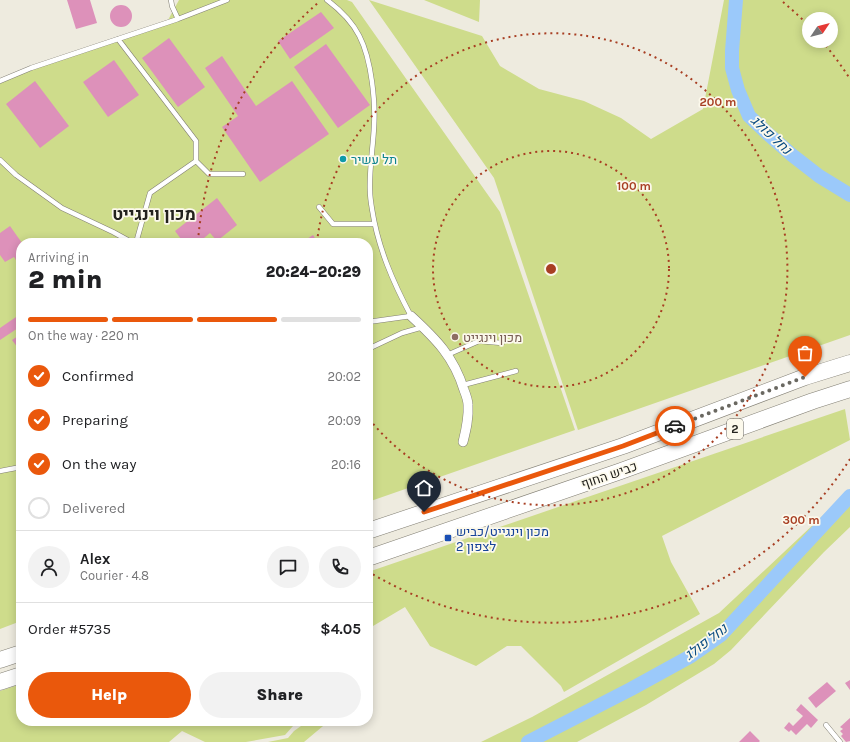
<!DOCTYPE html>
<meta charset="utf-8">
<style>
body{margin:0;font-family:Karla,Heebo,sans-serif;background:#f2f2f2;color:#202124;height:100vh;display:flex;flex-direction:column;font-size:15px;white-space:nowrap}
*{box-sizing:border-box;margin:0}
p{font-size:13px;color:#757577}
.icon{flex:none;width:22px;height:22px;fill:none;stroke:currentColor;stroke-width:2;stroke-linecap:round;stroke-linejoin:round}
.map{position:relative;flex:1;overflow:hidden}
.sheet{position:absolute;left:16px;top:238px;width:357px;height:488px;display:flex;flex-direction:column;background:#fff;border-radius:16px;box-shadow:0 2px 10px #0003}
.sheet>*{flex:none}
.needle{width:26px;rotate:55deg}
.tools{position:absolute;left:802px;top:12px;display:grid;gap:8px}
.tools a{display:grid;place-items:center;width:36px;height:36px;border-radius:50%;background:#fff;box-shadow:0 2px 10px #0003;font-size:20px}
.pin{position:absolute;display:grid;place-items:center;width:34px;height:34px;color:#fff;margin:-41px -17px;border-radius:50% 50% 50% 0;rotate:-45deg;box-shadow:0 0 4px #0007}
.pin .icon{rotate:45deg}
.courier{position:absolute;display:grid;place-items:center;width:40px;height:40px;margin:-20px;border:3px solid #ea580c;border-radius:50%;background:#fff;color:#222;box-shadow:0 1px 5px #0007}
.overview em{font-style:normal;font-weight:800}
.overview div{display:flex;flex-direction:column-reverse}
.overview{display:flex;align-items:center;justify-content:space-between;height:68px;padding:0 12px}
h1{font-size:26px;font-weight:800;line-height:30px}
.bar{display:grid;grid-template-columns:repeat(4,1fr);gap:6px 4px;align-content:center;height:48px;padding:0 12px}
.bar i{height:5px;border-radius:3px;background:#e0e0e0}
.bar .on{background:#ea580c}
.bar p{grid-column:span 4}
.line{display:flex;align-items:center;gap:10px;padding:0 12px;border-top:1px solid #e0e0e0}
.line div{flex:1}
.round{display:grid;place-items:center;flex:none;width:42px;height:42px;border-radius:21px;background:#f2f2f2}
ol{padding:0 12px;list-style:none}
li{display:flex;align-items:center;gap:12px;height:44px}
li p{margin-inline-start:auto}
li .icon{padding:4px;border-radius:50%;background:#ea580c;color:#fff;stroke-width:4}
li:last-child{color:#757577}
li i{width:22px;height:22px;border:2px solid #e0e0e0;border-radius:50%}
.primary-button{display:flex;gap:8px;margin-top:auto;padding:8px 12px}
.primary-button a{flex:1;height:46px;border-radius:24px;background:#ea580c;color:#fff;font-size:16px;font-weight:800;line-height:46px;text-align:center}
.primary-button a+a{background:#f2f2f2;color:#202124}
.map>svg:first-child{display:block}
</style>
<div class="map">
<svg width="850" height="742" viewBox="0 0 850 742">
<rect width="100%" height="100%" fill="#eeebdf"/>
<!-- green -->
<path fill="#cedc8b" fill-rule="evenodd" d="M179,0H347L352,2L500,212L575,430L368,502V243H21V621L0,629V79L168,20Z
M369,0L482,36L500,66L539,89L584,101L621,118L651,139L703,109L724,0H850V335L578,430L494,178ZM809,19H831V41H809Z
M424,0H480L479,22Z
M845,409L850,440L662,536L671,562L700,614L564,692L561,686L521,646H507L476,666L430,646L405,607L368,629V572Z
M850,490V527L824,552L731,650L714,664L646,705L577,742H481L532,717L595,682L719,613Z
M21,684V721H300L293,726L285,735L246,742H205L182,731L169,742H0V691Z
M308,721H329L304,742H268L288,738L294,731Z"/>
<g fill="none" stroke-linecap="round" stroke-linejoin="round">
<!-- river -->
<path stroke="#9bc9fa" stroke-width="14" d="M736,0L732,51V68L738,90L749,116L768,134L792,155L819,176L850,195
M528,742L631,689L691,656L721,635L850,496"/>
</g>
<!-- building -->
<path fill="#dd91ba" d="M67,0H90L97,23L76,29Z
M110 16a11 11 0 1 1 22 0a11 11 0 1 1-22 0Z
M321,12L334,28L290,59L278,41Z
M169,38L205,87L178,107L142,58Z
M326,44L370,105L338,128L294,67Z
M222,56L256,106L292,81L329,134L260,182L222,127L238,116L205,68Z
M114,60L139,95L108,117L83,82Z
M35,81L69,126L40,148L6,104Z
M217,198L237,225L217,241L210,233L198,243H184L175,231Z
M10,226L22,243L21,268L14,257L5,262L0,255V233Z
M313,235L318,243H301Z
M16,317L21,326L0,340V328Z
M21,334V352L12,340Z
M850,680V690L845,683Z
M827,682L836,691L816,708L808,698Z
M801,704L818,720L811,728L807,724L796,735L791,730L789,732L784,728L789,722L793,726L803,716L796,710Z
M850,718V741L846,742L841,736L843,734L840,731L843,729L840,727Z
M750,731L760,741L759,742H739Z"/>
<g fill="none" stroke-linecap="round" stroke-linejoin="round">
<defs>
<path id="lane" d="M171,0L172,6L178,19
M327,0C358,23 367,45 372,82C374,97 375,113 374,127C373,148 369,170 370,191C370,197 371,203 372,209C378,248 393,282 411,316L368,322
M118,39L196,141V161L150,193L136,243
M0,81L31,68L178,19L227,0
M0,160L16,175L62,208L113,232L133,243
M196,161L209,174H243
M319,207L333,224H374
M368,349L402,333L423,327
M447,355L479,341L502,343
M463,385L516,371
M0,471L21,467
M826,725L840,742"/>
<path id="street" d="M411,316C436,339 454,357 464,390C466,395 468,400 468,405C469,418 466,430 463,442"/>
<path id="highway" d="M368,531L623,446L805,377L850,363
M368,558L621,471L813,401L850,389
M0,660L21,653
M0,682L21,675"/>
</defs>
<!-- lane casing -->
<use href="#lane" stroke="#827f74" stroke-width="5.5"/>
<!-- street casing -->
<use href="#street" stroke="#827f74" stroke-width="10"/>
<!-- highway casing -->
<use href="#highway" stroke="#827f74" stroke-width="17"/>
<!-- lane -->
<use href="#lane" stroke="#fff" stroke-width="4.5"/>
<!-- street -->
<use href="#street" stroke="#fff" stroke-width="9"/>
<!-- highway -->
<use href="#highway" stroke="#fff" stroke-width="16"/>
</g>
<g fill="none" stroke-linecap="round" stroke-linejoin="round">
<!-- done -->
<path stroke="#6a6861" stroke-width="4" stroke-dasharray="0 7.2" d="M675,426L805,377"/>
<!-- route -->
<path stroke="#ea580c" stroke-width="5" d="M424,512L623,446L675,426"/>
</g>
<!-- distance rings -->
<g fill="none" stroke="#a83f23" stroke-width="2" stroke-dasharray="2 4">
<circle cx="551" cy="269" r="118"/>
<path d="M317 242A236 236 0 1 1 369 419"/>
<path d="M850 459A354 354 0 0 1 369 572M198 241A354 354 0 0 1 319 2M783 2A354 354 0 0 1 808 25M822 41A354 354 0 0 1 850 79"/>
</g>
<!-- markers -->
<circle fill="#0f9aa8" stroke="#fcf9ec" stroke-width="1.5" cx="343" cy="159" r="4"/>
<circle fill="#8d6e63" stroke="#fcf9ec" stroke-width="1.5" cx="455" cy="337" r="4"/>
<rect fill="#1a4fb4" stroke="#fcf9ec" stroke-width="1.5" x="444" y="534" width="8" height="8" rx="2"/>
<g text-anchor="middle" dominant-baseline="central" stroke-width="3.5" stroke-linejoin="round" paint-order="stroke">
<!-- shield labels -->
<rect fill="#fcf9ec" stroke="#64625b" stroke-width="1" x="727" y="419" width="16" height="20" rx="3"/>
<g font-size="12" font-weight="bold" fill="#23221d">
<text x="735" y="429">2</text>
</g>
<!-- culture labels -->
<g font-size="13" fill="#0d838f" stroke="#fcf9ec" text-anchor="start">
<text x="351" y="159">תל עשיר</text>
</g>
<!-- education labels -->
<g font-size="13" fill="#785e54" stroke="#fcf9ec" text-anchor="start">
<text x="463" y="337">מכון וינגייט</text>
</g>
<!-- street labels -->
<g font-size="13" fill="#23221d" stroke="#fcf9ec">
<text transform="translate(609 475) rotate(-19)">כביש החוף</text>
</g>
<!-- transit labels -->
<g font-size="13" fill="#164399" stroke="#fcf9ec" text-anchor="start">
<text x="456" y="531">מכון וינגייט/כביש<tspan x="456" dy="15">2 לצפון</tspan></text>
</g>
<!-- water labels -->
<g font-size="14" font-style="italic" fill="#094b81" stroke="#fcf9ec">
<text transform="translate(771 135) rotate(43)">נחל פולג</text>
<text transform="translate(706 642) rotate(-37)">נחל פולג</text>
</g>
<!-- district labels -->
<g font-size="17" font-weight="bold" fill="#23221d" stroke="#fcf9ec">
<text x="154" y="214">מכון וינגייט</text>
</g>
</g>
<circle cx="551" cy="269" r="6" fill="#a83f23" stroke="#fcf9ec" stroke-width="2"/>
<g font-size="12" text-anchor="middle" font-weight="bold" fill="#a83f23" stroke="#fcf9ec" stroke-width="3.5" stroke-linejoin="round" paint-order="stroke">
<text x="718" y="106">200 m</text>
<text x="634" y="190">100 m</text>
<text x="801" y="524">300 m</text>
</g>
</svg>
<div class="tools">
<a><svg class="needle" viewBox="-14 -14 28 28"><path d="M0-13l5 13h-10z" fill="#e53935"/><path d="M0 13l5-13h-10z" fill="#757577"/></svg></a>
</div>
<div class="pin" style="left:805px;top:377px;background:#ea580c"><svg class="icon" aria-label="bag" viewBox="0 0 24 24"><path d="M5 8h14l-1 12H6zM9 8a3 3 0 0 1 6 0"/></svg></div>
<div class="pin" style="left:424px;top:512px;background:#1f2937"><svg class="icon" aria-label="home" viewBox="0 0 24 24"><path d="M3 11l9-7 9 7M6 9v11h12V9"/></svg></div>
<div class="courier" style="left:675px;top:426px"><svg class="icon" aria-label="car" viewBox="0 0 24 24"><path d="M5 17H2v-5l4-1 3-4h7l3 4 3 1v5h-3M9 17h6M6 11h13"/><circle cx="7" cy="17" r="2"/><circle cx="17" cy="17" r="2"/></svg></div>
<section class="sheet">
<div class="overview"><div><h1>2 min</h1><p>Arriving in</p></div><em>20:24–20:29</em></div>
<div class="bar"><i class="on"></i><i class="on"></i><i class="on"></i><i></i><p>On the way · 220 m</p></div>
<ol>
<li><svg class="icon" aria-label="check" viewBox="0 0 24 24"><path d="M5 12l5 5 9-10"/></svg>Confirmed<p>20:02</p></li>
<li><svg class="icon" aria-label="check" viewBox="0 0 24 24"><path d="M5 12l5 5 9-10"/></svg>Preparing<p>20:09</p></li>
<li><svg class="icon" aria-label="check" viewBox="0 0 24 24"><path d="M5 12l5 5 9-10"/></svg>On the way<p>20:16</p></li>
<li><i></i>Delivered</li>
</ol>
<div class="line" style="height:72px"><a class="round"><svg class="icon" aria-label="person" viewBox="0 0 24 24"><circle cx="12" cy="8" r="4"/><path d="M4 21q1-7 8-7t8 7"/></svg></a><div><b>Alex</b><p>Courier · 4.8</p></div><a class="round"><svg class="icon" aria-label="chat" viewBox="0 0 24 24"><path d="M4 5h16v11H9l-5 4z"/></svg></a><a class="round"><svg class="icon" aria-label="phone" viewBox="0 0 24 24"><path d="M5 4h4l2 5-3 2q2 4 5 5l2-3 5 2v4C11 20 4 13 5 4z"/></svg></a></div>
<div class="line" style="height:52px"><div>Order #5735</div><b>$4.05</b></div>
<div class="primary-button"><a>Help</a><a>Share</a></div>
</section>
</div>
